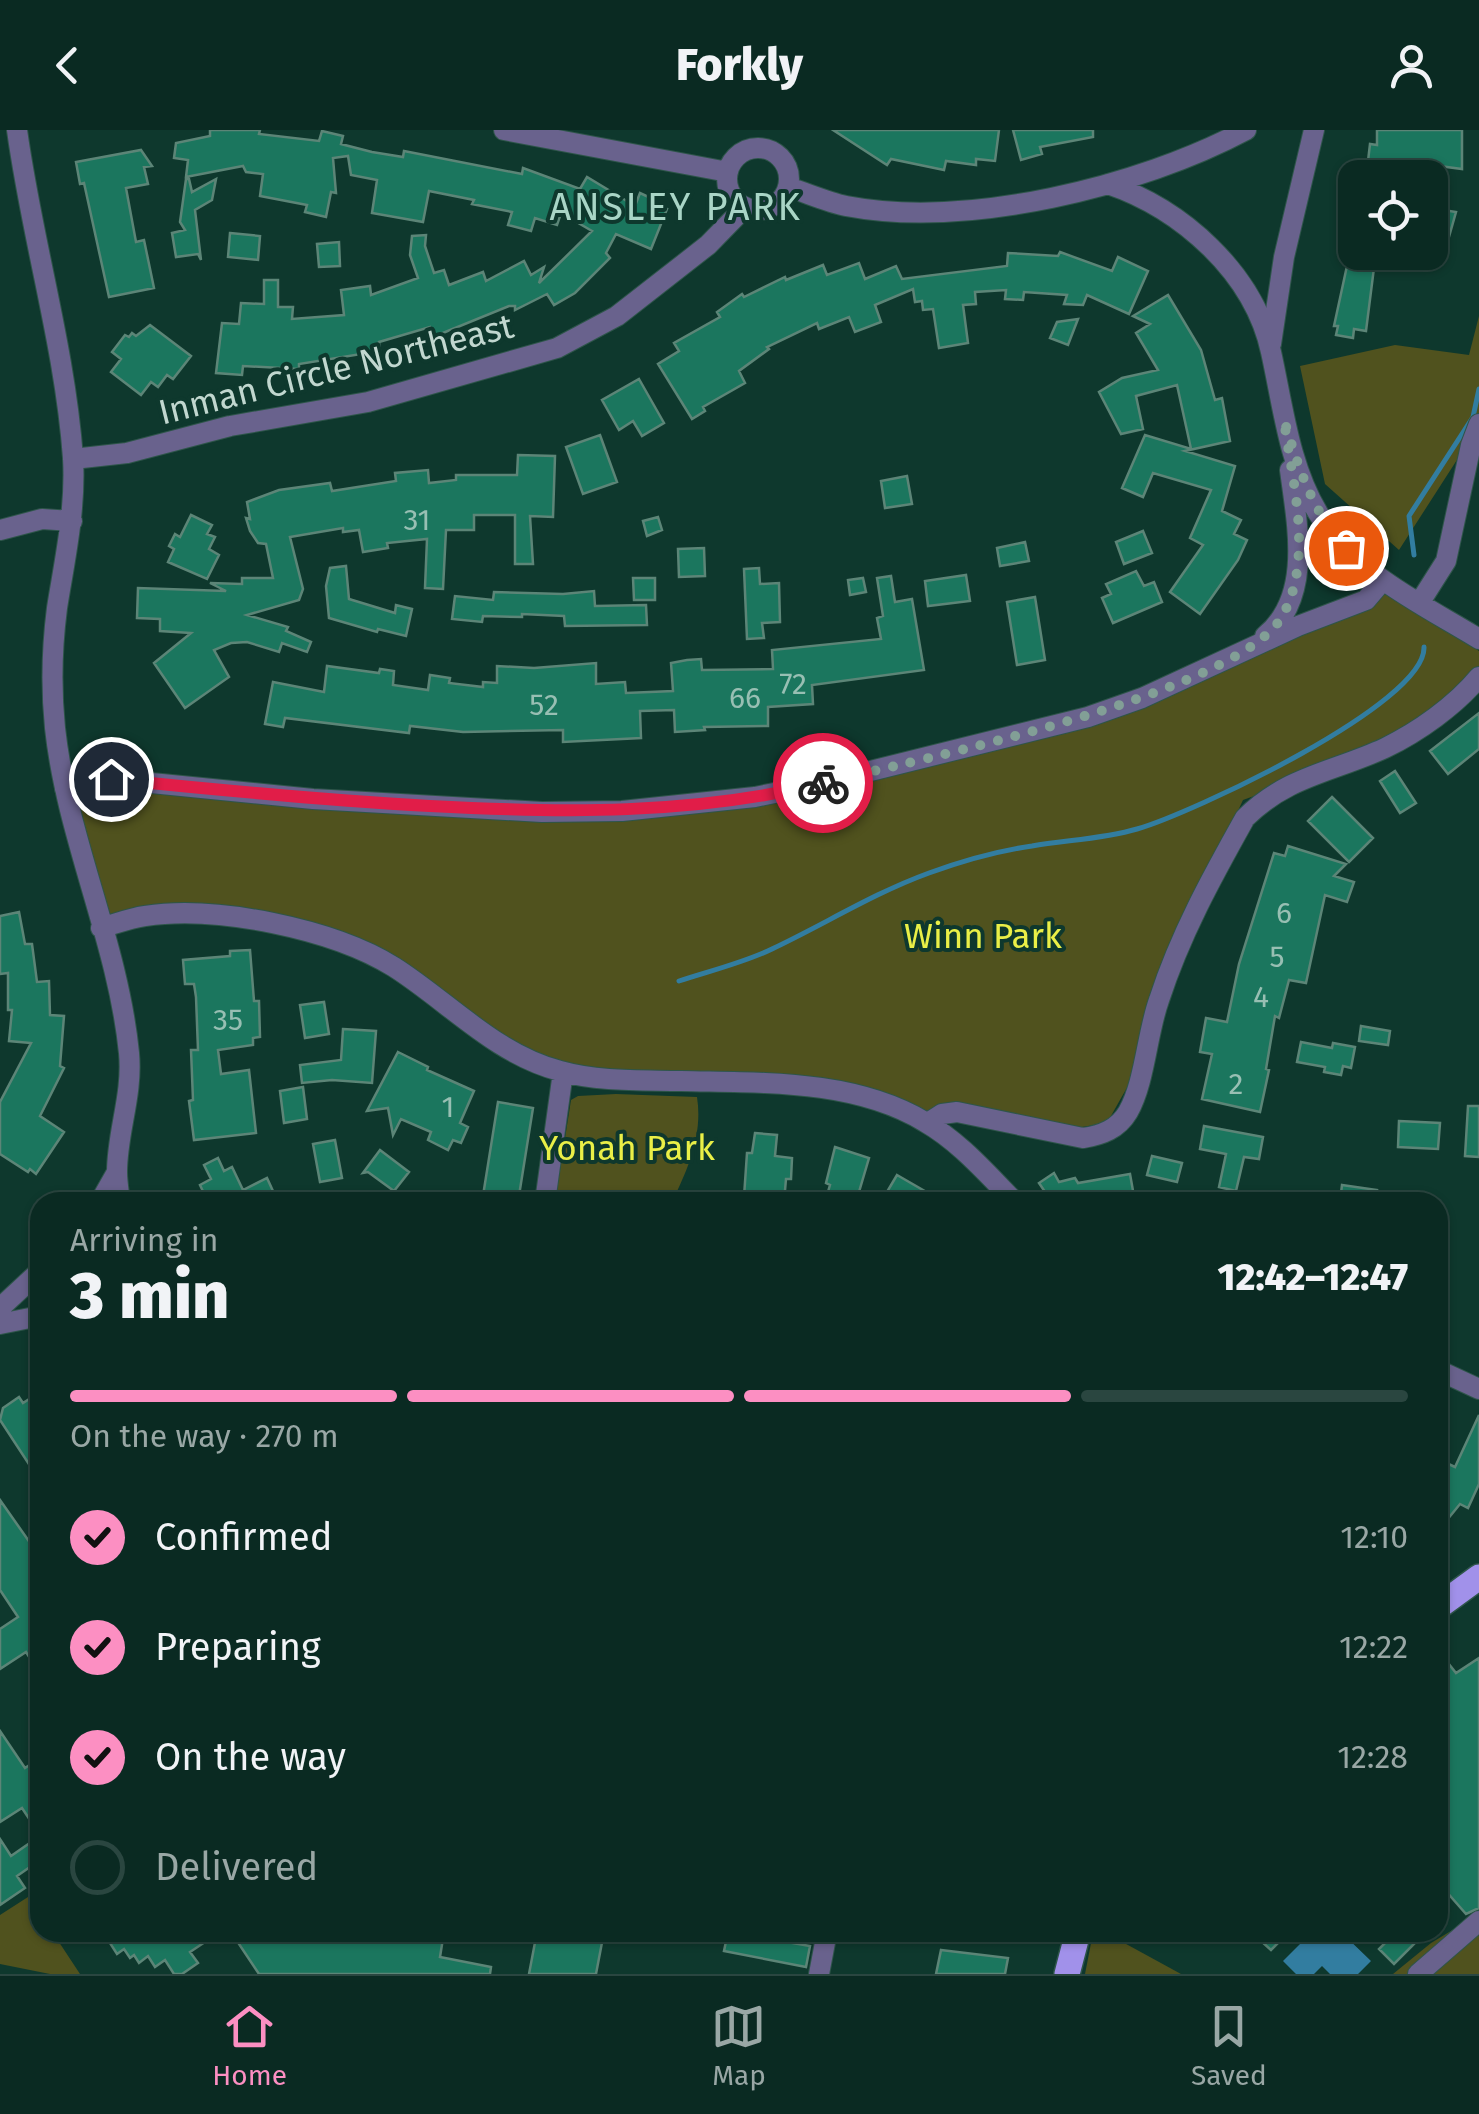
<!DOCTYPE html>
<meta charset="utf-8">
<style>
body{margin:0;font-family:"Fira Sans",sans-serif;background:#18362f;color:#f1f3f6;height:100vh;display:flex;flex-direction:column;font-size:38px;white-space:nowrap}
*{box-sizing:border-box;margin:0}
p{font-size:32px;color:#99a7a5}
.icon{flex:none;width:55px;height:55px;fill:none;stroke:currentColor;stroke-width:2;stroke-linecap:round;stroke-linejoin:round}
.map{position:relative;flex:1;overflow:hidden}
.panel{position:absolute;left:30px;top:1062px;width:1418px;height:750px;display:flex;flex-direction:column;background:#0a2a22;border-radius:30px;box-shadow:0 2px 8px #0004,0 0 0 2px #2a4640}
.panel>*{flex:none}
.fabs{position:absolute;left:1338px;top:30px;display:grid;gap:20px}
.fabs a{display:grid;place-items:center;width:110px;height:110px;border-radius:20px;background:#0a2a22;box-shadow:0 2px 8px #0004,0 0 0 2px #2a4640;font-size:50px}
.pin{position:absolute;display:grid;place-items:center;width:85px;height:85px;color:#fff;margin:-42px;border:5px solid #fff;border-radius:50%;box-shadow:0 2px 10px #0007}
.courier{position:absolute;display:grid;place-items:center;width:100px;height:100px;margin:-50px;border:8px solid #e11d48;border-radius:50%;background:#fff;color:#222;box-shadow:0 2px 12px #0007}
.overview em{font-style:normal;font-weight:800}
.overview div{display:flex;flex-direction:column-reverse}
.overview{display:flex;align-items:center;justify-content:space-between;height:170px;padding:0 40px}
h1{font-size:65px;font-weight:800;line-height:75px}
.bar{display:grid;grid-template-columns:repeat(4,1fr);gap:15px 10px;align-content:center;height:120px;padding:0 40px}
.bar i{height:12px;border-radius:8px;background:#2a4640}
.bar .selected{background:#fc8fc2}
.bar p{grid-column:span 4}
ol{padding:0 40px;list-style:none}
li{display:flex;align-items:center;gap:30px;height:110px}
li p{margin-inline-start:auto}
li .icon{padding:10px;border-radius:50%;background:#fc8fc2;color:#111;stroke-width:4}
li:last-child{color:#99a7a5}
li i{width:55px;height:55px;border:5px solid #2a4640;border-radius:50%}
header{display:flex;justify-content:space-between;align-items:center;height:130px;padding:0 40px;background:#0a2a22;font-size:45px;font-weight:800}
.menu{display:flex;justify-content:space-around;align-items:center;height:140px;border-top:2px solid #2a4640;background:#0a2a22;font-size:28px;color:#99a7a5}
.menu a{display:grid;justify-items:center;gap:5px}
.menu .selected{color:#fc8fc2}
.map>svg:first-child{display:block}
</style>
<header><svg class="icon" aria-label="back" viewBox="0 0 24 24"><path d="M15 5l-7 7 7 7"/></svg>Forkly<svg class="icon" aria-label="person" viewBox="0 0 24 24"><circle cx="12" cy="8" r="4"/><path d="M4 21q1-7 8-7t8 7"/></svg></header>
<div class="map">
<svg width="1479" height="1844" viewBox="0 0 1479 1844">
<rect width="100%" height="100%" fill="#0e382d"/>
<!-- green -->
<path fill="#50521e" d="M1479,186V305H1473L1399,420L1325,354L1300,236L1395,215L1469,225Z
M1384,455L1479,521V542L1415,608L1243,670L1175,817L1138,938L1107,993L1051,1002L798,960L558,941L329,810L211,793L92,791L67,663L111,654L594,686L796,657L1039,610L1228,532Z
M616,964L697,967C703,1005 688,1039 672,1072H555L571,970L578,966Z
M28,1767L40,1784V1802L53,1803L80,1844H50L0,1834V1785Z
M1479,1784V1844H1393L1431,1813Z
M1093,1803H1106L1181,1844H1085Z"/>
<!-- water -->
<path fill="#327da0" d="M1311,1803H1342L1371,1831L1358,1844H1330L1322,1836L1314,1844H1296L1283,1831Z"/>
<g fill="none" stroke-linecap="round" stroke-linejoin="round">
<!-- stream -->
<path stroke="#327da0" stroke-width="5" d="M1414,425L1409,386L1473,287L1479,259
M679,851C709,841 743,833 772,819C825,794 874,763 929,743C962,731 997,721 1032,716C1067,710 1103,709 1137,699C1190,684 1426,574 1424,517"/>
</g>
<!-- building -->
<path fill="#1b765e" stroke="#5c8577" stroke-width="2.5" d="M210,0H260L259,4L319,11L322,1L343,6L341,14L372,22L403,27L404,21L522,44L523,38L580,59L587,47L635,76L640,63L655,70L654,74L667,79L651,119L616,104L606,123L610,128L575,163L554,175L547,164L515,180V176H509L433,207L430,197L379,212L380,221L299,234V239L243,236L242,245L216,243L222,193L239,194L241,173L264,174V150H278V177H293L292,189L344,185L341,160L370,156L371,165L418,148L410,125L412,106L426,105L425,116L434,143L444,140L449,155L483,142L486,151L524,131L531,145L544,137L539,153L592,101L561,83L557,95L535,88L531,101L508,95L512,82L472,74L474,70L429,61L423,92L372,83L377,50L351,45L348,26L333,28L336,63L331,62L326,87L305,82L307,75L260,66L263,44L246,42L243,36L186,47L188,30L174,28L176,13L210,6Z
M833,0H999L995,31L976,29V35L946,31L944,40L891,29L887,35Z
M1013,0H1093V7L1040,17L1042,24L1021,30Z
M1377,0H1462V39L1439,36L1438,48H1366L1370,14L1377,15Z
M141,20L152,36L144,37L148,54L126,58L136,112L144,110L154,158L109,167L84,53L80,54L76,32Z
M186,49H189L192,62L216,49L212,70L195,80L201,130L198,124L176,127L172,103L185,100L180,92Z
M1430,78L1456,82L1443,128L1430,125Z
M230,103L260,106L258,130L228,127Z
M339,112L340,136L319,137L317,114Z
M1060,122L1112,141L1118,127L1148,141L1129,184L1087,165L1083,175L1064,174L1067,165L1024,162L1023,170L1005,169L1006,160L975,162L976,174L963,175L968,213L939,218L933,179L923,180L922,171L915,172L913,159L875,175L881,192L855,202L849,187L819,199L817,193L767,217L769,219L739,241L745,253L703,277L705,281L692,289L658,234L679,221L674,213L720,187L717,182L742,164L744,167L785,147L786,150L823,135L827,145L859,133L865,149L896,136L902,149L1007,136L1008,123L1058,126Z
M1350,122H1376L1366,201L1354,199L1353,208L1336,205L1338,196H1334Z
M1168,165L1201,220L1215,270L1222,268L1230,311L1185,321L1235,336L1222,381L1241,390L1234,404L1247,410L1238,430L1200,484L1170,462L1203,415L1190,408L1211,360L1153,343L1143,367L1122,358L1145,305L1191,319L1177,255L1136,266L1143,299L1121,304L1099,262L1122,248L1158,240L1136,203L1150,194L1133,186Z
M1078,189L1068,215L1050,208L1057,192Z
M150,195L191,226L173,249L167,245L158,257L151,252L141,265L111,242L121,229L112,222L125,205L129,207L132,203L136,206Z
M639,249L664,293L642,306L633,291L619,300L602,270Z
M600,305L617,352L583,364L566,317Z
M518,325L555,326L553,387L530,386L533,434H515V385H474V400H446L443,459L425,458L427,409L387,413L388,418L363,422L359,400L343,402V398L290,407L303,459L299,470L247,485L288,497L286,501L311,512L307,522L282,513L279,522L247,512L231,513L214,520L229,547L185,578L154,533L191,503L160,501V489L137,488L138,458L226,461L210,453L242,454V448H273L266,414L258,413L250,401L246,388L250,389L247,372L279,360L330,353L332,361L396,351L395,343L428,340L429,353L456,350V345H517Z
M907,346L912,374L885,378L881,351Z
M191,385L212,395L207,404L215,407L209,419L219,425L207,449L168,432L174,419L169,416L175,404L180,407Z
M658,387L662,400L647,406L643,391Z
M1143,401L1152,423L1124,434L1116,412Z
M1025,412L1029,431L1000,436L997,418Z
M704,418L705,446L679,447L678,419Z
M346,436L349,469L395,483L396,475L412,479L406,506L378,499L377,502L329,488L326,456L330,438Z
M759,438L760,454L779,453L780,492L762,493L764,508L747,509L744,439Z
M1136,441L1144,456L1154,452L1162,472L1113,493L1102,468L1111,464L1106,454Z
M966,445L970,471L928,476L925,451Z
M891,446L895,472L912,469L924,540L812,555L813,574L768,577V596L704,597L705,600L675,602L674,580L640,581L641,608L563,612V600L463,602L410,596L409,603L285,588L283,597L265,594L273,552L324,562L327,536L379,543L380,539L394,541L393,555L428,560L430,545L450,548L449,553L483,557V552L497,553V536L534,538L596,533V554L625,552L626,563L673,561L671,533L687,530L701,529L702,540L773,539L772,520L881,509L877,488L883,486L877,448Z
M633,448H655V470H634Z
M863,448L866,462L850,465L848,450Z
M594,461L595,476L646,475L647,495L565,496L564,486L522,484V487L483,486L482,492L452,489L455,466L493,470L494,462L563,464Z
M1035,467L1045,530L1017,535L1007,472Z
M1479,583V619L1448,644L1430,621Z
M1395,641L1416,673L1400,683L1380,651Z
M1332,667L1373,708L1349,732L1308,691Z
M1288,716L1346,734L1334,746L1354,752L1347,772L1325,765L1306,853L1289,850L1279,888L1275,886L1266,939L1269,940L1260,982L1202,969L1212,924L1200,922L1206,888L1227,892L1239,834L1274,723L1285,726Z
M19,782L25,814H32L37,852L49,851L50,885L64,886L60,936L64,938L40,986L64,1002L36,1044L30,1039L28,1042L0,1024V972L31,913L9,911L12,880H8V843L0,844V786Z
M250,820L254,871H259L260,907L253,908V915L218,920L221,944L249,940L256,1003L194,1010L189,971L193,970L191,920H198L196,867L194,854H185L183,830L230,826V821Z
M324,872L329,904L305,908L300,875Z
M1361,896L1390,901L1388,915L1359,911Z
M343,899L376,901L372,953L332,950L302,953L300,935L341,930Z
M1301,912L1332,918L1333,913L1355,917L1351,938L1343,936L1341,945L1324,942L1325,937L1297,932Z
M398,922L428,937L427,940L474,961L460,993L468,997L461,1013L453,1010L448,1020L428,1010L431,1002L401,989L393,1005L388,978L367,981Z
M303,957L307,989L284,993L280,961Z
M498,972L533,978L518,1072H482Z
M1468,976H1479V1027L1465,1026Z
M1399,991L1440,993L1438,1019L1398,1017Z
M1204,996L1263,1007L1259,1029L1244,1027L1236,1061L1219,1057L1226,1024L1200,1019Z
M755,1003L777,1005L775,1026L792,1028L791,1049H786L784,1072L744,1067L747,1023H752Z
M335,1010L342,1048L320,1052L313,1014Z
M835,1017L869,1028L856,1072H825L830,1055L826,1053Z
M380,1020L409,1042L394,1061L368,1042L363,1043Z
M1152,1026L1182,1033L1177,1052L1147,1045Z
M218,1028L224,1041L232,1037L243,1060L267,1048L278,1072H208L200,1055L211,1049L204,1035Z
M1054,1043L1059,1052L1075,1048L1078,1053L1130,1044L1135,1072H1052L1039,1053Z
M897,1045L928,1063L922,1072H881Z
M1342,1055L1377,1060L1375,1072L1340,1071Z
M40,1262V1351L0,1290L3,1278L19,1267L23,1273Z
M1479,1285V1354L1468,1378L1460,1374L1438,1401V1329L1455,1337Z
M0,1370L40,1427V1544L26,1522L0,1539V1499L18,1487L0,1460Z
M1479,1528V1778L1466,1784L1438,1752V1539L1448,1533L1456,1543Z
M0,1601L25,1638L40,1628V1705L22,1678L0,1692Z
M40,1706V1730L17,1746L25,1758L0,1775V1709L11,1726Z
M103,1802H220L190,1822L198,1833L182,1844H174L165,1830L155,1837L148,1826L139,1833L134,1825L130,1828L124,1819L117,1824Z
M231,1802H444L440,1827L491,1837L490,1844H259Z
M537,1802H604L596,1844H529Z
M728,1802L810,1816L806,1837L724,1821Z
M1251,1802H1289L1271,1820Z
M1396,1802H1426L1394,1834L1379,1819Z
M941,1820L1008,1828L1005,1844H936Z"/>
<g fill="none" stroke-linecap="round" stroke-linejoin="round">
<defs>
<path id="minor" d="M17,0C32,110 65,217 73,328C76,379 65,428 57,478C52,517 51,559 55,598C67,709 118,812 129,923C133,965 117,1002 117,1042C117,1052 119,1063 120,1072
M504,0L728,42
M727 49a31 31 0 1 1 62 0a31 31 0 1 1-62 0Z
M1108,54C1182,79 1254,143 1271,222C1283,276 1289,335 1318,383C1354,443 1422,474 1479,509
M788,57C807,63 827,72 846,76C967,99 1139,57 1246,0
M1271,214L1284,127L1314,0
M73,329L127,323L230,296L368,272L557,218L617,186L708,115L745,77
M0,400L42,389L72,391
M1420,472L1446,431L1471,315L1479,294
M1265,506C1313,467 1297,394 1290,340
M65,659L111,649L313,669L542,682L622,681L755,667L814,655L1088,587L1142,568L1298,496L1366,470L1383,450
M101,798C115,794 130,788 145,786C216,775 333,799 394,837C449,872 495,924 560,941C599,952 641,950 681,951C761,953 854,949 925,992C960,1012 987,1044 1015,1072
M928,993L942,984L957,982L1083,1008C1102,1005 1118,999 1128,982C1145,952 1147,903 1159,870C1180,805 1212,747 1245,688C1287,646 1333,642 1385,618C1418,602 1455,576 1479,547
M100,1072L117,1042
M545,1072L563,942
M0,1178L40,1141
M0,1194L40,1186
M1438,1240L1479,1259
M819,1844L827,1802
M1418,1844L1479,1791"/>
<path id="major" d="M1438,1477L1479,1447
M1067,1844L1078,1802"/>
</defs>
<!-- minor casing -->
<use href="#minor" stroke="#2e554a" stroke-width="22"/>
<!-- major casing -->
<use href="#major" stroke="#2e554a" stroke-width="28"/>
<!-- minor -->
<use href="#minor" stroke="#69628d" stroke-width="20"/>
<!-- major -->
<use href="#major" stroke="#a191ea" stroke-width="25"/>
</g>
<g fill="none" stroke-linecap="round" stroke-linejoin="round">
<!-- done -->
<path stroke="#829f96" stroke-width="10" stroke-dasharray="0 18" d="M823,653C916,630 1240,564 1283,485C1314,427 1292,351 1284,290C1299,338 1311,380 1346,418"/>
<!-- route -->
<path stroke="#e11d48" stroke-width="12" d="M111,649C217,660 323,670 430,676C562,683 693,685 823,653"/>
</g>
<g text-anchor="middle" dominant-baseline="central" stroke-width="8" stroke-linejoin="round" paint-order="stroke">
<!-- number labels -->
<g font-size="30" fill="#98bfb3">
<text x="417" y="390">31</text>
<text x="793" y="554">72</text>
<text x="745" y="568">66</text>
<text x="544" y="575">52</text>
<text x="1284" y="783">6</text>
<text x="1277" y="827">5</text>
<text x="1261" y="867">4</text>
<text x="228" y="890">35</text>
<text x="1236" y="954">2</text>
<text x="448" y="977">1</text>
</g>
<!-- street labels -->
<g font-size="35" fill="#c1d7cf" stroke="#0e382d">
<text transform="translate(336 239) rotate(-14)">Inman Circle Northeast</text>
</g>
<!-- park labels -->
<g font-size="35" fill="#eaef47" stroke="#0e382d">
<text x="983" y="806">Winn Park</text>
<text x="627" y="1018">Yonah Park</text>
</g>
<!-- neighbourhood labels -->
<g font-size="38" letter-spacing="2.5" fill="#a9d5c6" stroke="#0e382d">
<text x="676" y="77">ANSLEY PARK</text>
</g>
</g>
</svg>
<div class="fabs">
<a><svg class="icon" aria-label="locate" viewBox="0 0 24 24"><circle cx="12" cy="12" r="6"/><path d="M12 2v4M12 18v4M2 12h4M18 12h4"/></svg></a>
</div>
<div class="pin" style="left:1346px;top:418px;background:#ea580c"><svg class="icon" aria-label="bag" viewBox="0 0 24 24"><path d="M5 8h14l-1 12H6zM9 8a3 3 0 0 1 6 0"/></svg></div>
<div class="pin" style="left:111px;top:649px;background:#1f2937"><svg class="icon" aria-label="home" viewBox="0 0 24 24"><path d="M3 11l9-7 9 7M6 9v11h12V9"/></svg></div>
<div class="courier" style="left:823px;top:653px"><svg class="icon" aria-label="bike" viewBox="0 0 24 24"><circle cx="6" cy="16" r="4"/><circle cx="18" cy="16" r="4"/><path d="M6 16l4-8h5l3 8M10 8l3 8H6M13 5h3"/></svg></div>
<section class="panel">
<div class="overview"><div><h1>3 min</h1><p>Arriving in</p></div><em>12:42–12:47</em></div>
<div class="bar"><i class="selected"></i><i class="selected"></i><i class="selected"></i><i></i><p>On the way · 270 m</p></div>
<ol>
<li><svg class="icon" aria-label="check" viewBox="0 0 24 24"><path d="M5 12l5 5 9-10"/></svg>Confirmed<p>12:10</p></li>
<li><svg class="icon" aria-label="check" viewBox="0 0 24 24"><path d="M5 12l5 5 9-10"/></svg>Preparing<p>12:22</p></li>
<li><svg class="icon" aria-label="check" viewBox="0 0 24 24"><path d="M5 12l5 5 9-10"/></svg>On the way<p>12:28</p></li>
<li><i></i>Delivered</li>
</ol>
</section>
</div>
<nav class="menu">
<a class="selected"><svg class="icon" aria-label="home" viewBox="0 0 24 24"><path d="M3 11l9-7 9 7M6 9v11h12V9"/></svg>Home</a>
<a><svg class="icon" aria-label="map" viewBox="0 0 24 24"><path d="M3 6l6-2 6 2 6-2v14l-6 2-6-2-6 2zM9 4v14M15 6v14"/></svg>Map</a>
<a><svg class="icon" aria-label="saved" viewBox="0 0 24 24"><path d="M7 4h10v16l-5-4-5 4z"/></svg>Saved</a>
</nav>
